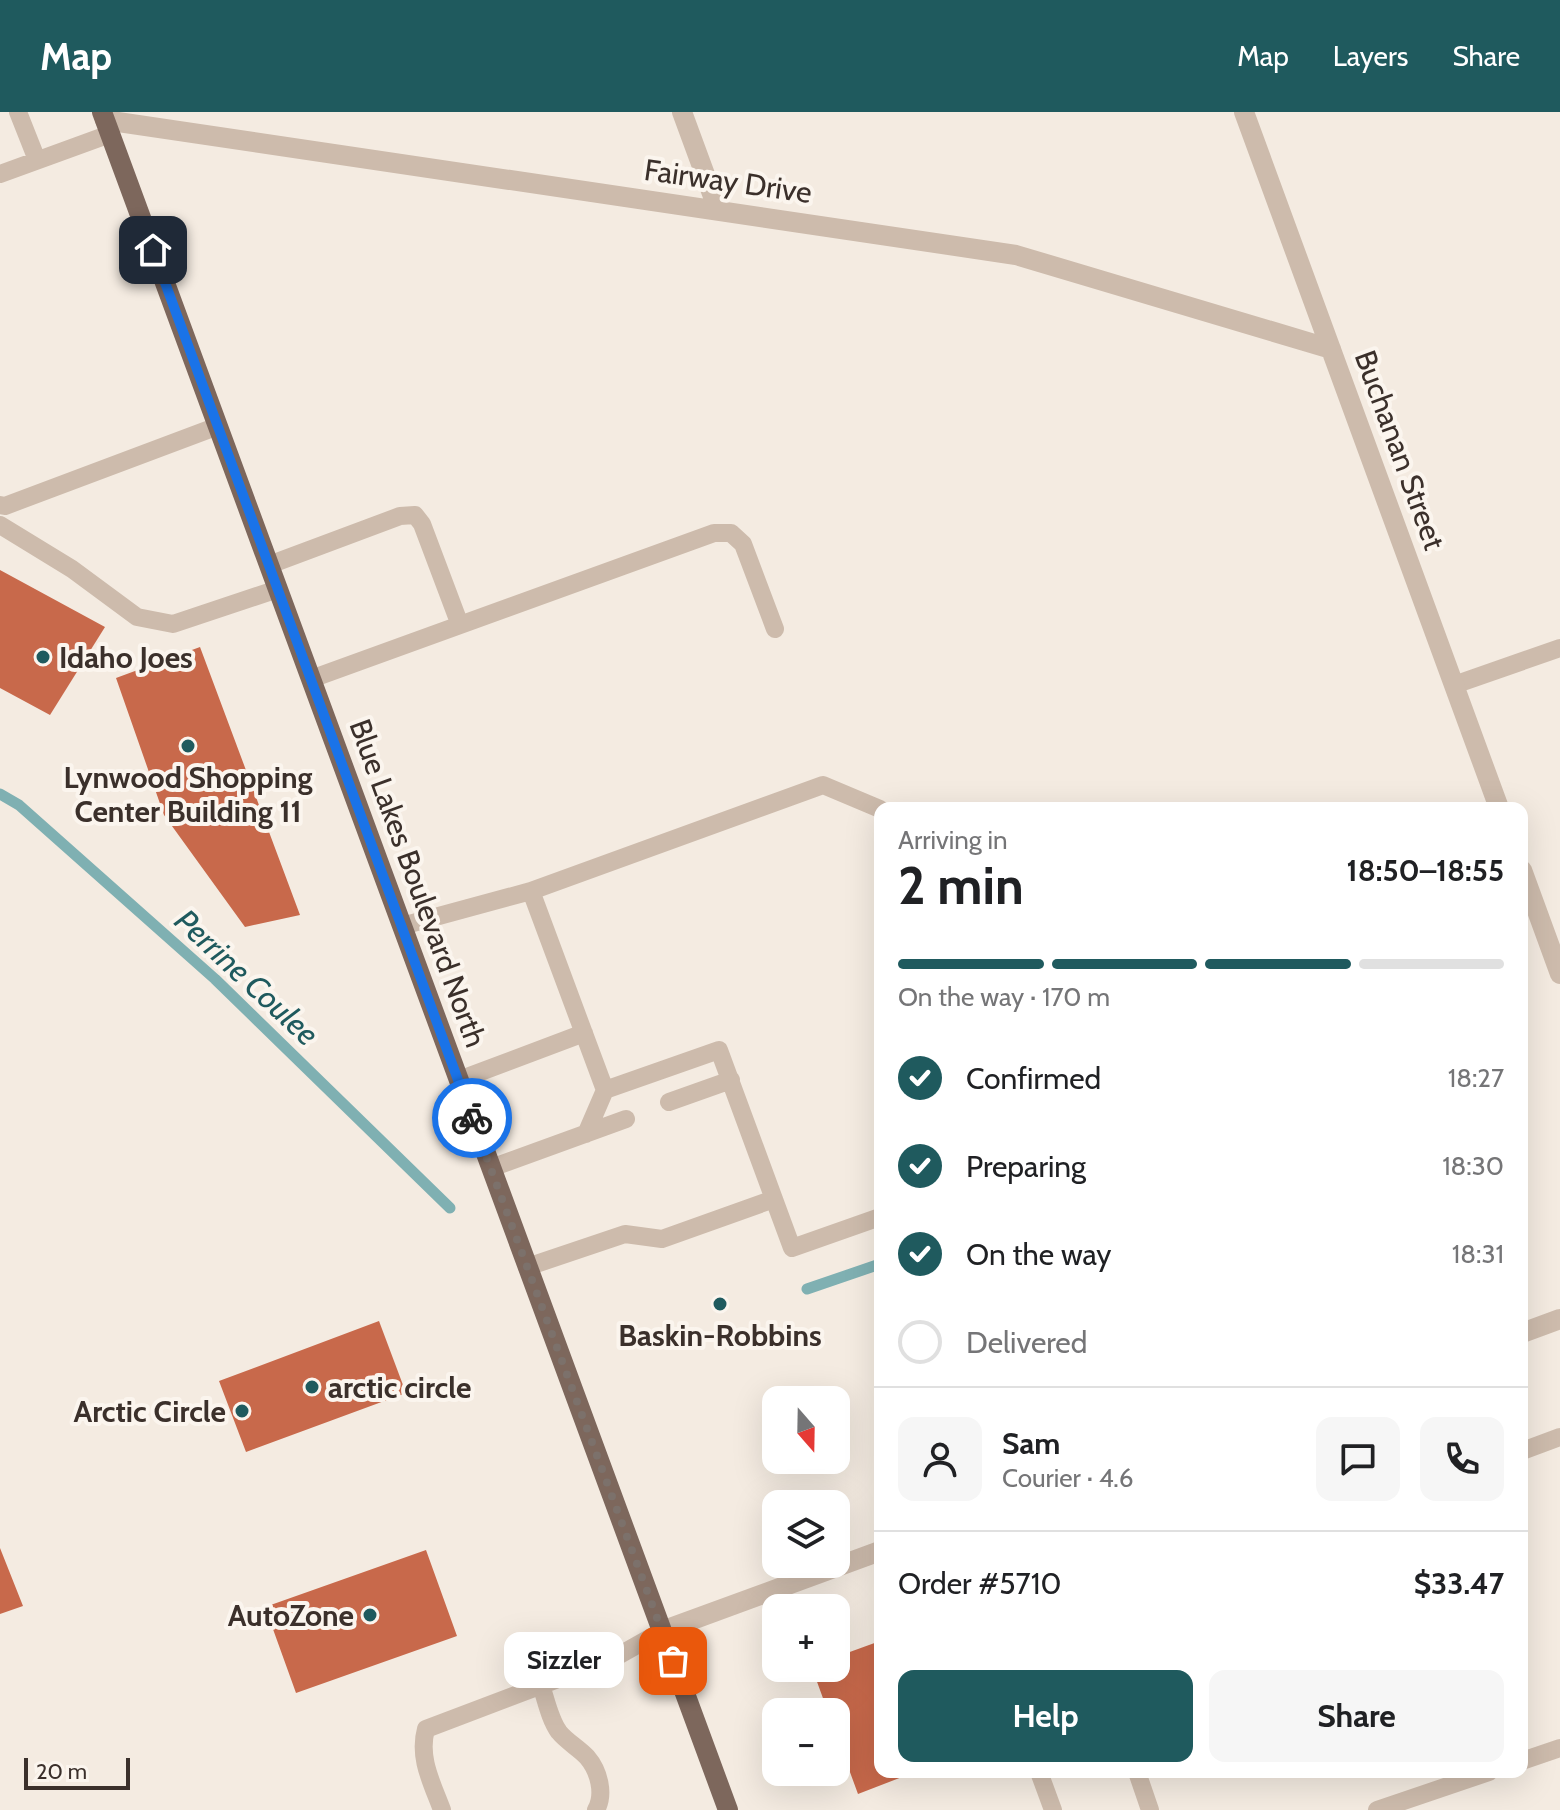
<!DOCTYPE html>
<meta charset="utf-8">
<style>
body{margin:0;font-family:Cabin,sans-serif;background:#f6f6f6;color:#202124;height:100vh;display:flex;flex-direction:column;font-size:30px;white-space:nowrap}
*{box-sizing:border-box;margin:0}
p{font-size:26px;color:#757577}
.icon{flex:none;width:44px;height:44px;fill:none;stroke:currentColor;stroke-width:2;stroke-linecap:round;stroke-linejoin:round}
.map{position:relative;flex:1;overflow:hidden}
.side{position:absolute;left:874px;top:690px;width:654px;height:976px;display:flex;flex-direction:column;background:#fff;border-radius:16px;box-shadow:0 8px 32px #0002}
.side>*{flex:none}
.needle{width:52px;rotate:160deg}
.fabs{position:absolute;left:762px;top:1274px;display:grid;gap:16px}
.fabs a{display:grid;place-items:center;width:88px;height:88px;border-radius:16px;background:#fff;box-shadow:0 8px 32px #0002;font-size:40px}
.scale{position:absolute;left:24px;bottom:20px;width:106px;box-sizing:border-box;padding-left:8px;border:4px solid #3b302b;border-top:0;font-size:22px;line-height:28px;white-space:nowrap;color:#3b302b;-webkit-text-stroke:6px #fbf5ee;paint-order:stroke}
.pin{position:absolute;display:grid;place-items:center;width:68px;height:68px;color:#fff;margin:-34px;border-radius:16px;box-shadow:0 4px 12px #0006}
.courier{position:absolute;display:grid;place-items:center;width:80px;height:80px;margin:-40px;border:6px solid #1a73e8;border-radius:50%;background:#fff;color:#222;box-shadow:0 2px 10px #0007}
.bubble{position:absolute;height:56px;border-radius:16px;background:#fff;box-shadow:0 8px 32px #0002;font-size:26px;font-weight:800;line-height:56px;text-align:center}
.head em{font-style:normal;font-weight:800}
.head div{display:flex;flex-direction:column-reverse}
.head{display:flex;align-items:center;justify-content:space-between;height:136px;padding:0 24px}
h1{font-size:52px;font-weight:800;line-height:60px}
.bar{display:grid;grid-template-columns:repeat(4,1fr);gap:12px 8px;align-content:center;height:96px;padding:0 24px}
.bar i{height:10px;border-radius:6px;background:#e0e0e0}
.bar .on{background:#1f5a5e}
.bar p{grid-column:span 4}
.line{display:flex;align-items:center;gap:20px;padding:0 24px;border-top:2px solid #e0e0e0}
.line div{flex:1}
.round{display:grid;place-items:center;flex:none;width:84px;height:84px;border-radius:16px;background:#f6f6f6}
ol{padding:0 24px;list-style:none}
li{display:flex;align-items:center;gap:24px;height:88px}
li p{margin-inline-start:auto}
li .icon{padding:8px;border-radius:50%;background:#1f5a5e;color:#fff;stroke-width:4}
li:last-child{color:#757577}
li i{width:44px;height:44px;border:4px solid #e0e0e0;border-radius:50%}
.cta{display:flex;gap:16px;margin-top:auto;padding:16px 24px}
.cta a{flex:1;height:92px;border-radius:16px;background:#1f5a5e;color:#fff;font-size:32px;font-weight:800;line-height:92px;text-align:center}
.cta a+a{background:#f6f6f6;color:#202124}
header{display:flex;align-items:center;gap:48px;box-sizing:border-box;height:112px;padding:0 40px;background:#1f5a5e;color:#fff}
header strong{font-size:38px}
nav{display:flex;gap:44px;margin-inline-start:auto;font-size:28px}
.map>svg:first-child{display:block}
</style>
<header>
<strong>Map</strong>
<nav><a>Map</a><a>Layers</a><a>Share</a></nav>
</header>
<div class="map">
<svg width="1560" height="1698" viewBox="0 0 1560 1698">
<rect width="100%" height="100%" fill="#f4ebe1"/>
<g fill="none" stroke-linecap="round" stroke-linejoin="round">
<!-- stream -->
<path stroke="#7fb0b2" stroke-width="11" d="M0,682L19,693L215,867L450,1096
M807,1177L880,1152"/>
</g>
<!-- building -->
<path fill="#c8694b" d="M0,458L105,515L50,603L0,576Z
M200,535L300,803L245,815L164,703L116,566Z
M379,1209L406,1281L246,1340L219,1269Z
M0,1436L23,1494L0,1502Z
M426,1438L457,1524L296,1581L265,1495Z
M880,1529V1660H915L858,1682L836,1622V1600H828L812,1556H836V1545Z"/>
<g fill="none" stroke-linecap="round" stroke-linejoin="round">
<!-- service -->
<path stroke="#cdbbac" stroke-width="18" d="M18,0L37,48
M0,62L110,22
M0,393L5,394L218,314
M0,413L72,457L137,505L173,512L278,477
M269,453L400,404L415,403L422,412L460,513
M311,567L714,421H731L743,432L775,517
M1454,573L1560,536
M880,697L823,673L531,779L605,978L719,938L792,1136L880,1105
M402,814L531,779
M459,968L584,921
M669,990L731,968
M586,1022L605,978
M491,1056L626,1007
M527,1155L625,1122L662,1127L774,1087
M1522,1339L1560,1325
M541,1573C546,1588 550,1608 559,1620C567,1630 579,1636 587,1645C599,1659 605,1682 596,1698
M1522,1649L1560,1636
M1039,1660L1053,1698
M1137,1660L1150,1698
M442,1698C432,1671 418,1646 426,1617L616,1545L662,1519
M1377,1698L1489,1660"/>
<!-- minor -->
<path stroke="#cdbbac" stroke-width="20" d="M682,0L718,98
M1244,0L1499,696
M105,8L1016,143L1331,237
M1522,758L1560,862"/>
<!-- tertiary -->
<path stroke="#cdbbac" stroke-width="20" d="M1522,1221L1560,1207
M662,1519L880,1439"/>
<!-- primary -->
<path stroke="#7d675c" stroke-width="20" d="M102,0L728,1698"/>
</g>
<g fill="none" stroke-linecap="round" stroke-linejoin="round">
<!-- done -->
<path stroke="#7c716b" stroke-width="8" stroke-dasharray="0 14.4" d="M472,1006L673,1549"/>
<!-- route -->
<path stroke="#1a73e8" stroke-width="10" d="M153,138L472,1006"/>
</g>
<!-- markers -->
<g fill="#1f5a5e" stroke="#fbf5ee" stroke-width="3">
<circle cx="43" cy="545" r="8"/>
<circle cx="188" cy="634" r="8"/>
<circle cx="720" cy="1192" r="8"/>
<circle cx="312" cy="1275" r="8"/>
<circle cx="242" cy="1299" r="8"/>
<circle cx="370" cy="1503" r="8"/>
</g>
<g text-anchor="middle" dominant-baseline="central" stroke-width="8" stroke-linejoin="round" paint-order="stroke">
<!-- street labels -->
<g font-size="30" fill="#3b302b" stroke="#fbf5ee">
<text transform="translate(728 69) rotate(8)">Fairway Drive</text>
<text transform="translate(1400 338) rotate(70)">Buchanan Street</text>
<text transform="translate(418 771) rotate(70)">Blue Lakes Boulevard North</text>
</g>
<!-- poi labels -->
<g font-size="30" font-weight="bold" fill="#3b302b" stroke="#fbf5ee" text-anchor="start">
<text x="59" y="545">Idaho Joes</text>
<text x="188" y="665" text-anchor="middle">Lynwood Shopping<tspan x="188" dy="34">Center Building 11</tspan></text>
<text x="720" y="1223" text-anchor="middle">Baskin-Robbins</text>
<text x="328" y="1275">arctic circle</text>
<text x="226" y="1299" text-anchor="end">Arctic Circle</text>
<text x="354" y="1503" text-anchor="end">AutoZone</text>
</g>
<!-- water labels -->
<g font-size="32" font-style="italic" fill="#1f5a5e" stroke="#fbf5ee">
<text transform="translate(247 865) rotate(43)">Perrine Coulee</text>
</g>
</g>
</svg>
<div class="fabs">
<a><svg class="needle" viewBox="-14 -14 28 28"><path d="M0-13l5 13h-10z" fill="#e53935"/><path d="M0 13l5-13h-10z" fill="#757577"/></svg></a>
<a><svg class="icon" aria-label="layers" viewBox="0 0 24 24"><path d="M12 4l9 5-9 5-9-5zM3 14l9 5 9-5"/></svg></a>
<a>+</a>
<a>−</a>
</div>
<div class="scale">20 m</div>
<div class="pin" style="left:673px;top:1549px;background:#ea580c"><svg class="icon" aria-label="bag" viewBox="0 0 24 24"><path d="M5 8h14l-1 12H6zM9 8a3 3 0 0 1 6 0"/></svg></div>
<div class="pin" style="left:153px;top:138px;background:#1f2937"><svg class="icon" aria-label="home" viewBox="0 0 24 24"><path d="M3 11l9-7 9 7M6 9v11h12V9"/></svg></div>
<div class="courier" style="left:472px;top:1006px"><svg class="icon" aria-label="bike" viewBox="0 0 24 24"><circle cx="6" cy="16" r="4"/><circle cx="18" cy="16" r="4"/><path d="M6 16l4-8h5l3 8M10 8l3 8H6M13 5h3"/></svg></div>
<div class="bubble" style="left:504px;top:1520px;width:120px">Sizzler</div>
<section class="side">
<div class="head"><div><h1>2 min</h1><p>Arriving in</p></div><em>18:50–18:55</em></div>
<div class="bar"><i class="on"></i><i class="on"></i><i class="on"></i><i></i><p>On the way · 170 m</p></div>
<ol>
<li><svg class="icon" aria-label="check" viewBox="0 0 24 24"><path d="M5 12l5 5 9-10"/></svg>Confirmed<p>18:27</p></li>
<li><svg class="icon" aria-label="check" viewBox="0 0 24 24"><path d="M5 12l5 5 9-10"/></svg>Preparing<p>18:30</p></li>
<li><svg class="icon" aria-label="check" viewBox="0 0 24 24"><path d="M5 12l5 5 9-10"/></svg>On the way<p>18:31</p></li>
<li><i></i>Delivered</li>
</ol>
<div class="line" style="height:144px"><a class="round"><svg class="icon" aria-label="person" viewBox="0 0 24 24"><circle cx="12" cy="8" r="4"/><path d="M4 21q1-7 8-7t8 7"/></svg></a><div><b>Sam</b><p>Courier · 4.6</p></div><a class="round"><svg class="icon" aria-label="chat" viewBox="0 0 24 24"><path d="M4 5h16v11H9l-5 4z"/></svg></a><a class="round"><svg class="icon" aria-label="phone" viewBox="0 0 24 24"><path d="M5 4h4l2 5-3 2q2 4 5 5l2-3 5 2v4C11 20 4 13 5 4z"/></svg></a></div>
<div class="line" style="height:104px"><div>Order #5710</div><b>$33.47</b></div>
<div class="cta"><a>Help</a><a>Share</a></div>
</section>
</div>
